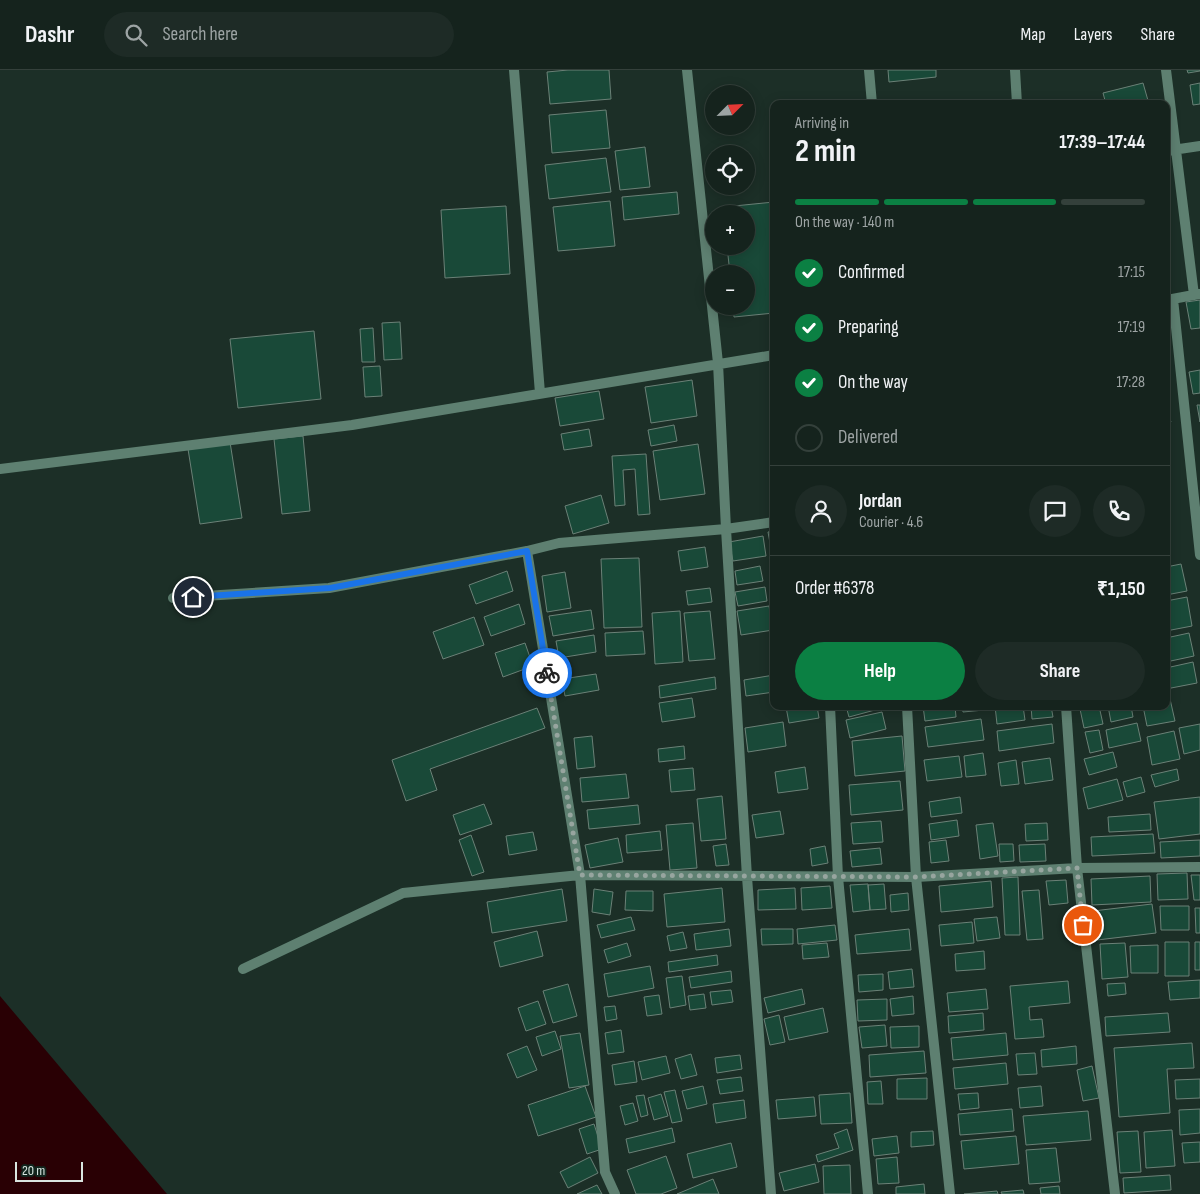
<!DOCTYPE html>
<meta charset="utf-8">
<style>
body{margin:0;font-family:"Sofia Sans Condensed",sans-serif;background:#1e2b26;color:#f1f3f6;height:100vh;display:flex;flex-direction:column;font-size:19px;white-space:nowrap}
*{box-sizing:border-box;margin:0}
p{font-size:16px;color:#9da4a4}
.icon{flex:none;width:28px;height:28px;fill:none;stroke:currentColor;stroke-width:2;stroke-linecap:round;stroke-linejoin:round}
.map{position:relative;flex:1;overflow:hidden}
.drawer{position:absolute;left:770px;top:30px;width:400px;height:610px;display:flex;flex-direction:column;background:#15231d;border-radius:10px;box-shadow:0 2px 12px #0003,0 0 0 1px #34403b}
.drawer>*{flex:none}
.needle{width:32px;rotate:66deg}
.tools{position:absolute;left:705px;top:15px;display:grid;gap:10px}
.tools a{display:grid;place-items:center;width:50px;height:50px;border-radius:50%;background:#15231d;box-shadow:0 2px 12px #0003,0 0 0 1px #34403b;font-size:25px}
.scale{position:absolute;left:15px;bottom:12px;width:68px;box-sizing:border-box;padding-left:5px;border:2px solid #d9e5e0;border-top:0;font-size:14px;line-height:18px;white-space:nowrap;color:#d9e5e0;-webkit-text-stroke:4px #12251e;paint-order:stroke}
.pin{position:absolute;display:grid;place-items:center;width:42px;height:42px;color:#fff;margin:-21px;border:2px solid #fff;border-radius:50%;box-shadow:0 1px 5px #0007}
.courier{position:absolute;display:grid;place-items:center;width:50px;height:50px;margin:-25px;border:4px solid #1a73e8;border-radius:50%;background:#fff;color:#222;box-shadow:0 1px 6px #0007}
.head em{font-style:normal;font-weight:700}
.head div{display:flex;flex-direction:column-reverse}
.head{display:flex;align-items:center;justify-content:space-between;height:85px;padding:0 25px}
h1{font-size:32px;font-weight:700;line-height:38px}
.bar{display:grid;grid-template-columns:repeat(4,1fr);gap:8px 5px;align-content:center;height:60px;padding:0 25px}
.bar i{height:6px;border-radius:4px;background:#34403b}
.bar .selected{background:#0b8043}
.bar p{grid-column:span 4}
.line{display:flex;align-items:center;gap:12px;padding:0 25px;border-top:1px solid #34403b}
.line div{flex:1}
.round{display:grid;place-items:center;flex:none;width:52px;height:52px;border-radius:26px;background:#1e2b26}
ol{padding:0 25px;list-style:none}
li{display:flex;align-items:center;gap:15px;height:55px}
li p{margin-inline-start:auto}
li .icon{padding:5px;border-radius:50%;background:#0b8043;color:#fff;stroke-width:4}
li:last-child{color:#9da4a4}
li i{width:28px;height:28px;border:2px solid #34403b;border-radius:50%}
.primary-button{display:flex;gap:10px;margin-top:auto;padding:10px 25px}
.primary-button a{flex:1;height:58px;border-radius:30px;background:#0b8043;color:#fff;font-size:20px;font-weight:700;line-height:58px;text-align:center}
.primary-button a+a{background:#1e2b26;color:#f1f3f6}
header{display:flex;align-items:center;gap:30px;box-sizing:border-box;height:70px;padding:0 25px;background:#15231d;border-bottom:1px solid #34403b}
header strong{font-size:24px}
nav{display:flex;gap:28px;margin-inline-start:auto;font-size:18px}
.search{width:350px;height:45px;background:#1e2b26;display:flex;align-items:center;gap:12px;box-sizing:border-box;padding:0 18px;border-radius:28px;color:#9da4a4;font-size:19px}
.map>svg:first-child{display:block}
</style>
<header>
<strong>Dashr</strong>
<div class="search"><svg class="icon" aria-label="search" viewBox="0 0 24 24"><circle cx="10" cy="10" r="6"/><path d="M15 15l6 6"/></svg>Search here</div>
<nav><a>Map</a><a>Layers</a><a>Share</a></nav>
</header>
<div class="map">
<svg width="1200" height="1124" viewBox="0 0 1200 1124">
<rect width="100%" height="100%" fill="#1c2f27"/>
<!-- water -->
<path fill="#290004" d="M0,926L167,1124H0Z"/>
<!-- building -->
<path fill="#194938" stroke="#6b8177" d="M568,0H609L611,29L550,34L547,2Z
M888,0H936V7L889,12Z
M1187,0H1200V1L1188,3Z
M1143,13L1149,34H1106L1103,23Z
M1200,13V34L1193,35L1190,15Z
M606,40L610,78L552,83L549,45Z
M645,77L650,117L620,120L615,81Z
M606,88L611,122L549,129L545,95Z
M1166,117L1168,177H1166Z
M677,122L679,144L624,150L622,127Z
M610,131L615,176L558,181L553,137Z
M774,132V243L734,247L733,236H746V204H730L727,176H746V144H724V137Z
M506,136L510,204L445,208L441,140Z
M1200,230V258L1191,259L1186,232Z
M400,252L402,289L384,290L382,253Z
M373,258L375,292H362L360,259Z
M314,261L321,329L238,338L230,269Z
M1166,275L1170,329H1166Z
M380,296L382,326L365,327L363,297Z
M1200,300V323L1193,324L1189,302Z
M692,310L697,346L651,353L645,317Z
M599,321L604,349L560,356L555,328Z
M1197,335H1200V352Z
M1166,338L1171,352L1166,353Z
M674,355L677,371L651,376L648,360Z
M589,359L592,376L564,380L561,364Z
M303,366L310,441L282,444L274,369Z
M230,372L242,448L200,454L188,379Z
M698,374L705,424L660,430L653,381Z
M646,384L650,444L638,445L635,399L623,400L625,435L615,436L612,386Z
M601,425L609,453L573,464L565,436Z
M774,461V484H772L768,462Z
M763,466L766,486L733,491L729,472Z
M705,477L708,497L681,501L678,481Z
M639,488L642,557L604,558L601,489Z
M1181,494L1187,521L1166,525V497Z
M760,496L763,511L737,515L735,501Z
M507,501L513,521L476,534L469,515Z
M565,502L571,538L547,542L542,506Z
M765,517L767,531L738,536L735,522Z
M710,518L712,532L688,535L686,521Z
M1187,527L1192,556L1166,561V531Z
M519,534L525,554L491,566L484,547Z
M769,536L773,560L741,565L737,541Z
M591,540L594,559L553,566L549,546Z
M680,541L683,592L655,594L652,543Z
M710,541L715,589L689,591L684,543Z
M474,547L484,575L443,589L433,562Z
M643,561L645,584L606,586L605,563Z
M1189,563L1194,586L1166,592V568Z
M594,565L596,582L559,588L556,571Z
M525,573L533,596L503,607L495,583Z
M1193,592L1197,613L1166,619V598Z
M596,604L599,620L565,626L562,609Z
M774,605V622L746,626L744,610Z
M715,607L716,619L660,628L659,616Z
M692,628L695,647L662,652L659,633Z
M1170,629L1175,651L1147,656L1143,636H1166V630Z
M794,636H817L819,648L789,653L786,637Z
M846,636H886V637L849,647Z
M923,636H955L956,647L925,651Z
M962,636H984V640L963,642Z
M995,636H1023L1025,650L997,654Z
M1031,636H1051L1053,647L1032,649Z
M1099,636L1103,654L1084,658L1080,639Z
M1108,636H1131L1133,647L1111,652Z
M537,638L545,658L430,699L437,720L406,731L392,690Z
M882,642L886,659L850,668L846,650Z
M981,649L984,670L928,677L925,657Z
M783,652L786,676L748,682L745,658Z
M1137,653L1141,671L1109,678L1106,660Z
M1052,654L1054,673L999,681L997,661Z
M1200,654V680L1184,684L1179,658Z
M1099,660L1103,680L1090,683L1085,662Z
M1174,661L1180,689L1152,695L1147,667Z
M592,666L595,697L577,699L574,668Z
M902,666L905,701L855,706L852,671Z
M684,676L685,689L659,692L658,679Z
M1113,682L1117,697L1089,705L1084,689Z
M983,683L986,705L966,707L964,686Z
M959,686L962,707L927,711L924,690Z
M1050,688L1053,710L1025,714L1022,692Z
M1016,690L1019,714L1001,716L998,693Z
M805,697L808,719L778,723L775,702Z
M693,698L695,720L671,722L669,700Z
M1177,699L1179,710L1155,717L1151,705Z
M626,704L629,728L582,732L580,708Z
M1141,707L1145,722L1127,727L1123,712Z
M1117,709L1123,730L1088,739L1083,718Z
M900,711L903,740L851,745L849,715Z
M722,726L726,769L701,771L697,729Z
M960,727L962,743L931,747L929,732Z
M1200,727V764L1159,769L1154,732Z
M484,734L492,754L460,765L453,745Z
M638,735L640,754L589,759L587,740Z
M780,741L784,764L756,768L752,745Z
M1150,744L1151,760L1109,762L1108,747Z
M957,750L959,766L931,770L929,754Z
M881,751L883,772L853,774L851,753Z
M693,753L697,798L670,800L666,755Z
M993,753L998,786L980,789L976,755Z
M1047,753L1048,770L1026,771L1025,754Z
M660,761L662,780L627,783L626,765Z
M533,762L537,780L509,785L506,766Z
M1153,764L1155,783L1092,786L1091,767Z
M471,765L484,802L472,806L459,770Z
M618,768L623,792L590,798L585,775Z
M946,770L949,791L931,793L929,772Z
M1200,770V786L1161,788L1160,772Z
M726,774L729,795L716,796L713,776Z
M999,774H1013L1014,791L1000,792Z
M1045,774L1046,791L1020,792L1019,775Z
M825,776L828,793L812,796L810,779Z
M880,778L882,794L852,797L850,781Z
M1187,803L1188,829L1158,830L1157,804Z
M1191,805H1200V830H1194Z
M1150,806L1151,832L1092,835L1091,809Z
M1018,807L1020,865H1005L1002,808Z
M1066,810L1068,833L1049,835L1046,811Z
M991,811L993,837L941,842L939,816Z
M868,814L870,840L853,842L850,815Z
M884,814L886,839L870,840L868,815Z
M830,816L832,838L802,840L801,818Z
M722,818L725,852L667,857L664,824Z
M795,818L796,839L758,840V820Z
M562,819L567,851L492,863L487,832Z
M594,819L613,822L610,845L592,842Z
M1039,820L1043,869L1027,870L1022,821Z
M626,821H653V841L625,840Z
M908,823L909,840L891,842L890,825Z
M1152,834L1156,863L1097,870L1093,841Z
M1160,836H1189V860H1161Z
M1195,838H1200V863H1196Z
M631,847L635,860L601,868L597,855Z
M997,847L1000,868L977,871L974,849Z
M972,852L974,873L941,876L939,855Z
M835,855L837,870L798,874L797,859Z
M729,859L731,876L696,880L694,864Z
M761,859H793V874L762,875Z
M909,859L911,880L857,884L855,865Z
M537,861L543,886L500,897L494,872Z
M683,862L687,878L670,881L667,866Z
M1165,872H1189V906H1165Z
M1195,872H1200V900H1195Z
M627,873L631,886L608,893L604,880Z
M827,873L829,887L803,889L802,875Z
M1125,873L1128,907L1102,909L1100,874Z
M1158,875V903H1131L1130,876Z
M984,881L985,899L956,901L955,884Z
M717,885L718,895L669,902L668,892Z
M650,896L654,918L608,927L604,904Z
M912,899L914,917L890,919L888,902Z
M731,901L732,912L691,918L689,907Z
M883,904V920L859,922L858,905Z
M682,906L686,935L670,938L666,908Z
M1200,910V928L1170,930L1168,912Z
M1068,911L1070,933L1029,937L1030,950L1042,949L1044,967L1015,969L1010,916Z
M1125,913L1126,924L1108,926L1107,914Z
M568,914L577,946L553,953L543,921Z
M802,919L805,934L768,943L764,928Z
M986,919L988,939L949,942L947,923Z
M731,920L733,932L712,935L710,922Z
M704,924L706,938L690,940L688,926Z
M659,925L662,944L647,946L644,927Z
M913,926L914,944L892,946L890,929Z
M887,929V950L858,951L857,930Z
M538,931L546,954L526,961L518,938Z
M615,936L617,949L606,951L604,937Z
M823,938L828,962L789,970L784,947Z
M983,943L984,960L949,963L948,946Z
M1168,943L1170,962L1106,966L1105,947Z
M779,945L785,972L770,975L764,949Z
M885,955L887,976L862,978L859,957Z
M919,956V977L891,978L890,957Z
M621,960L624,982L608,984L605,963Z
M555,961L561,979L542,986L536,967Z
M580,963L589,1015L569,1018L560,966Z
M1006,963L1008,985L953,990L951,968Z
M1192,973L1194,998L1167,999L1170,1043L1119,1047L1114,978Z
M527,976L537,1000L517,1008L507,984Z
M1076,976L1077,994L1042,997L1041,980Z
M924,981L926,1003L870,1007L869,985Z
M1035,983L1037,1004L1018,1005L1016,984Z
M691,984L697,1005L681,1009L675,989Z
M740,985L742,999L717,1003L715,988Z
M666,986L670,1003L642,1010L638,992Z
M634,991L637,1012L615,1015L612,995Z
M1006,993L1008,1014L955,1019L953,998Z
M1092,996L1099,1028L1083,1031L1077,1000Z
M741,1007L743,1021L720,1024L717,1010Z
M927,1008V1029H897V1009Z
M1200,1009V1028L1176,1029L1175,1010Z
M881,1011L883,1034H868L867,1012Z
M585,1016L596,1047L538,1066L528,1035Z
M703,1016L707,1034L687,1039L682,1021Z
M1041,1016L1043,1036L1020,1038L1018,1018Z
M675,1020L682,1051L672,1053L664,1022Z
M850,1023L852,1053L821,1054L819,1025Z
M978,1023L979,1038L960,1040L958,1024Z
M661,1024L668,1046L654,1050L648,1028Z
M644,1025L648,1045L641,1047L636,1026Z
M814,1027L816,1046L778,1049L776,1030Z
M744,1030L746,1048L716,1053L713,1034Z
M633,1033L638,1051L625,1055L620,1036Z
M1012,1039L1014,1061L960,1065L958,1044Z
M1200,1039V1063L1180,1065L1179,1040Z
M1088,1041L1091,1070L1026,1075L1023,1046Z
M594,1054L602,1079L587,1084L579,1059Z
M672,1058L675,1072L629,1083L626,1069Z
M847,1059L853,1080L818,1092L816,1085L839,1078L834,1064Z
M1172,1060L1175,1096L1146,1098L1144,1062Z
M933,1061L934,1075L911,1077V1062Z
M1138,1061L1141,1102L1120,1103L1117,1062Z
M897,1066L899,1083L874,1086L872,1069Z
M1016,1066L1019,1094L964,1099L961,1071Z
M1200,1072V1092L1184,1093L1182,1073Z
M731,1073L737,1097L693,1108L687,1084Z
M1056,1078L1060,1112L1029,1114L1026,1080Z
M666,1086L677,1118L661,1124H636L627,1100Z
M590,1087L598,1103L568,1118L560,1102Z
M897,1087L899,1113L878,1114L876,1089Z
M815,1094L819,1112L784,1121L779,1103Z
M850,1095L851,1124H824L823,1096Z
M1170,1105L1171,1120L1124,1123L1123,1108Z
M713,1109L719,1124H677Z
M924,1114L925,1124H896V1117Z
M597,1115L602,1124H577Z
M1059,1116L1060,1124H1041L1040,1118Z
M1023,1120L1024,1124H1002L1001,1122Z
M997,1121L998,1124H964Z"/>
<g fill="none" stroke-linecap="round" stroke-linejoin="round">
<!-- street -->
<path stroke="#5e8071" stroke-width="10" d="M514,0L540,323
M687,0L718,293L726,459L747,807L771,1124
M869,0L872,34
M1015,0L1017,34
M1166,0L1194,225
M1166,81L1200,76
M1173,229L1200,485
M1167,230L1199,224
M0,399L352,355L774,285
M527,481L580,805L605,1102L615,1124
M173,528L329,518L527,481L559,473L726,459L774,452
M830,636L838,807L868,1124
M907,636L916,807L950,1124
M1066,636L1077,798L1115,1124
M243,899L403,823L580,805L916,807L1077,798L1200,797"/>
</g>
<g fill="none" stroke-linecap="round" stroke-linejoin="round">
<!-- done -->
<path stroke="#97a59f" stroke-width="5" stroke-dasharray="0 9" d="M547,603L580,805L916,807L1077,798L1083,855"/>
<!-- route -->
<path stroke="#1a73e8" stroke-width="6" d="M193,527L330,518L527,481L547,603"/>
</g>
</svg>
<div class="tools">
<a><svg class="needle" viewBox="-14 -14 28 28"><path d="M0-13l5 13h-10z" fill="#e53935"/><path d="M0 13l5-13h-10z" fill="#9da4a4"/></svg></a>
<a><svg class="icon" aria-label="locate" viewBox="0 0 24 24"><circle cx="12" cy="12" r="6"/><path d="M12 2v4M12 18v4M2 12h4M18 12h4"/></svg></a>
<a>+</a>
<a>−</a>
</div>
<div class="scale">20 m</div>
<div class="pin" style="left:1083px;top:855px;background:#ea580c"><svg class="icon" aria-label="bag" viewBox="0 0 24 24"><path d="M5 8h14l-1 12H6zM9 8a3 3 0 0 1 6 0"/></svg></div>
<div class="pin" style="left:193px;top:527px;background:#1f2937"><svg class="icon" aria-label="home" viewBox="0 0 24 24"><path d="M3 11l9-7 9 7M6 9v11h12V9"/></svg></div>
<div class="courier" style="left:547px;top:603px"><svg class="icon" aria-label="bike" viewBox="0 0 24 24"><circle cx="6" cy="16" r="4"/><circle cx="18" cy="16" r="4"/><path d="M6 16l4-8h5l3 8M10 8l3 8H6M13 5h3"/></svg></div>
<section class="drawer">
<div class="head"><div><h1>2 min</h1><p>Arriving in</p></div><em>17:39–17:44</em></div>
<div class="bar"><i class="selected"></i><i class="selected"></i><i class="selected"></i><i></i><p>On the way · 140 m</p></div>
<ol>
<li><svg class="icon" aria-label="check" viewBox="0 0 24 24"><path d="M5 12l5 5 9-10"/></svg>Confirmed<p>17:15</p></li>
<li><svg class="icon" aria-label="check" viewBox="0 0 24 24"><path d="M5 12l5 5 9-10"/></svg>Preparing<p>17:19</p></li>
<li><svg class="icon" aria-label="check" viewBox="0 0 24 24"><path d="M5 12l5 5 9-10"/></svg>On the way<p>17:28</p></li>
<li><i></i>Delivered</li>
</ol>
<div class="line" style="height:90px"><a class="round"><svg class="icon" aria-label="person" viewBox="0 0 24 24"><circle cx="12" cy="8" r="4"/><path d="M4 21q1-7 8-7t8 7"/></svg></a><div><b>Jordan</b><p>Courier · 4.6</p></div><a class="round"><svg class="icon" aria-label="chat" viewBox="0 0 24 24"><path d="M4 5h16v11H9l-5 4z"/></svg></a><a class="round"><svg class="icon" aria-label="phone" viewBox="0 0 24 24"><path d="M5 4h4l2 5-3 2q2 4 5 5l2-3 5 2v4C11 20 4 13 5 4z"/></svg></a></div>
<div class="line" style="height:65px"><div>Order #6378</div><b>₹1,150</b></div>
<div class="primary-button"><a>Help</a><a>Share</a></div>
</section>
</div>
